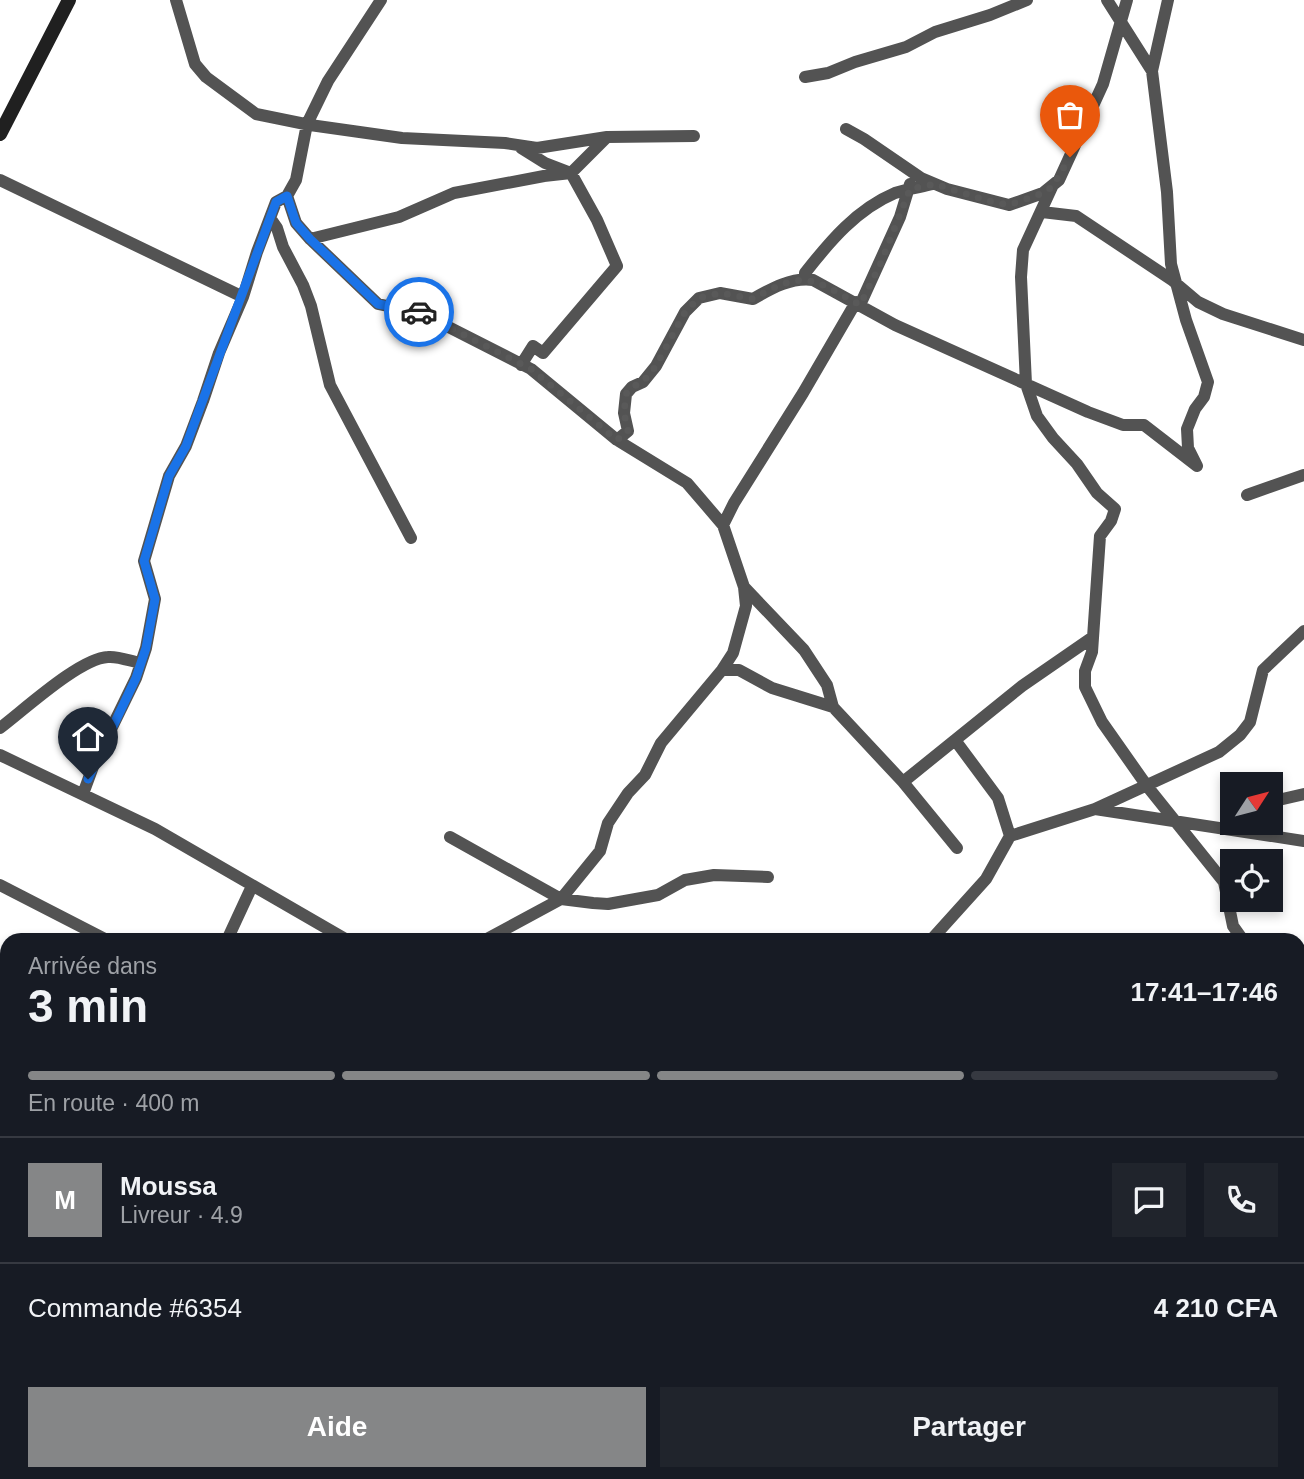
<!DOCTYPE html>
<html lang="fr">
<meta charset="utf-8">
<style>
body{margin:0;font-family:Helvetica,sans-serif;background:#20242c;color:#f1f3f6;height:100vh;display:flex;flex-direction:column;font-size:26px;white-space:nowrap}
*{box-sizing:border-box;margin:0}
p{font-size:23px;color:#9ea1a6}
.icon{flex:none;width:38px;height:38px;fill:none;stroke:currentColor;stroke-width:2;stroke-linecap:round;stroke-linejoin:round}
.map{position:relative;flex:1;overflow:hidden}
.panel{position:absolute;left:0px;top:933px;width:1306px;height:548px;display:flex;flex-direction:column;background:#171b24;border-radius:21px 21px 0 0;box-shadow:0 4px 10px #0003}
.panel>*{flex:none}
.needle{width:46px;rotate:54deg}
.buttons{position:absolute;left:1220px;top:772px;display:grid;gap:14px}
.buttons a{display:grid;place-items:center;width:63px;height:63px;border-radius:0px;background:#171b24;box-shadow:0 4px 10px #0003;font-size:35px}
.pin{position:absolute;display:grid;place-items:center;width:60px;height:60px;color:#fff;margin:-72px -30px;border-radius:50% 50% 50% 0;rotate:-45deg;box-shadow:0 0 7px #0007}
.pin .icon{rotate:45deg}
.courier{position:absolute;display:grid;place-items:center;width:70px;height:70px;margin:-35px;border:5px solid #1a73e8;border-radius:50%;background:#fff;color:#222;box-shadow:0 2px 9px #0007}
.summary em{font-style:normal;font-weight:600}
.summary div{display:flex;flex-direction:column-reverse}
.summary{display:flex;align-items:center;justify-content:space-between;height:119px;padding:0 28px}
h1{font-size:46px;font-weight:600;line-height:52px}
.bar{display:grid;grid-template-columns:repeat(4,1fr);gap:10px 7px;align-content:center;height:84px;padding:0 28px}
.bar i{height:9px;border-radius:5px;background:#363941}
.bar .on{background:#858687}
.bar p{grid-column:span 4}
.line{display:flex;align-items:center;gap:18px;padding:0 28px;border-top:2px solid #363941}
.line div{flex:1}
.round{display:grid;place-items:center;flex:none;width:74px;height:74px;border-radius:0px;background:#20242c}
.action{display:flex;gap:14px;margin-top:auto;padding:14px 28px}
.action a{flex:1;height:80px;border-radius:0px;background:#858687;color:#fff;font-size:28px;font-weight:600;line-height:80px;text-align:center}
.action a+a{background:#20242c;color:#f1f3f6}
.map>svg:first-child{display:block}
</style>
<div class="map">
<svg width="1304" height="1479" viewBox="0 0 1304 1479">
<rect width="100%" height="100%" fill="#fff"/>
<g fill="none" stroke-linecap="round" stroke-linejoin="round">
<!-- street -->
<path stroke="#535353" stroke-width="12" d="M176,0L195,64L206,77L256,114L310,125L402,138L505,143L537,148L607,137L694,136
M1152,71L1168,0
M805,77L828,73L855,62L906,47L935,32L990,15L1027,0
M846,129L864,139L921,178L947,189L1009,205L1043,193L1059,180L1103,84L1127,0
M521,148L545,163L571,173L597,220L617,266L543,353L533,346L521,365
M0,180L243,297
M1052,187L1023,250L1021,277L1026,384L1037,416L1053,438L1077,464L1097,493L1115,509L1111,521L1100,536L1092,652L1085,671V687L1102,722L1147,786L1224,882L1233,926L1243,940
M287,196L296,223L310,239L378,304L421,313L531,369L617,440L687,483L723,525L744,587L746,606L733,653L722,670L661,743L645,775L628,793L608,823L600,851L561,899L485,940
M1042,212L1076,216L1172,280L1198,302L1223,314L1304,340
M270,218L277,228L283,247L303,285L311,306L330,385L411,538
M310,239L399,217L454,193L544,176L571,173L607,137
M805,273C830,241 857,209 895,193C907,189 921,187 933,184
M860,305L900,217L910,184
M617,440L628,431L624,413L626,394L632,387L643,382L656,366L685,312L699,298L720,293L753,299C772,288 792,277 813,280L895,325L1088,412L1123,425H1144L1197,466L1188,448L1187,429L1195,409L1204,397L1208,382L1186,320L1171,264L1167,192L1152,71L1107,0
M1247,495L1304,475
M723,525L734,503L803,393L856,302
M744,587L804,650L827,685L833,707L903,782L957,848
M722,670H739L772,688L833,707
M0,728C24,710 80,658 108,657C118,656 130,661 140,663
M955,740L998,798L1010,836
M0,755L155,829L347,940
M903,782L1022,686L1093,637
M83,794L94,764L136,678L146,648L155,599L144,561L169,476L186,446L203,401L219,353L243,297L257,252L276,202L287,196L296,180L307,124L328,81L381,0
M1270,802L1304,794
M1095,809L1304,841
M450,837L561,899L593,903L608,904L658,895L685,880L714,875L768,877
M0,885L107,940
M227,940L252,886
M931,940L986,879L1010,836L1095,809L1219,752L1240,735L1250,722L1263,670L1304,631
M1298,1009L1304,1013
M0,1069L7,1056
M1298,1156L1304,1150
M0,1186L7,1192
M0,1338L7,1347
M0,1394L7,1388
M446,1474L451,1479
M637,1474L640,1479
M1147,1474L1148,1479
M92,1479L99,1474
M312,1479L318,1474
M749,1479L753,1474"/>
<!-- secondary -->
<path stroke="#202020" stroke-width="14" d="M0,134L69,0"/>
</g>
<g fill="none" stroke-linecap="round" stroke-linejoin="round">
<!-- done -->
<path stroke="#595959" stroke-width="7" stroke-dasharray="0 12.6" d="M419,312L531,369L617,440L628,431L624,413L626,394L632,387L643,382L656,366L685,312L699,298L720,293L753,299C804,269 812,278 860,305L880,265L910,189L935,184L985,200L1009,205L1043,193L1052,187L1070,157"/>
<!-- route -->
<path stroke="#1a73e8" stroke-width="9" d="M88,779L136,678L146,648L155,599L144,561L169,476L186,446L194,424L276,202L287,196L296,223L310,239L378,304L419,312"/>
</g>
</svg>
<div class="buttons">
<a><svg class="needle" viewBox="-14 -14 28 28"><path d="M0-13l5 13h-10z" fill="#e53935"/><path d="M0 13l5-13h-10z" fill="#9ea1a6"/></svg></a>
<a><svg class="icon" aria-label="locate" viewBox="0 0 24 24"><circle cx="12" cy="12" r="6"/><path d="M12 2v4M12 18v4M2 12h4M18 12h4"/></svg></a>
</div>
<div class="pin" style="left:1070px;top:157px;background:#ea580c"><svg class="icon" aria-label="bag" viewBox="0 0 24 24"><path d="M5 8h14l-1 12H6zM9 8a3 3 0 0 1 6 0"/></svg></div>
<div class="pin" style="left:88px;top:779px;background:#1f2937"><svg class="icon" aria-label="home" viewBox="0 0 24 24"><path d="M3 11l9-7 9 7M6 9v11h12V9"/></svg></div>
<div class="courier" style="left:419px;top:312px"><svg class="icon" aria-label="car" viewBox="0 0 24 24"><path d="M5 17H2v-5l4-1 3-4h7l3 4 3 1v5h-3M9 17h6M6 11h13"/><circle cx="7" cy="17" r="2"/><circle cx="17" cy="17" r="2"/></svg></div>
<section class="panel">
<div class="summary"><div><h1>3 min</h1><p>Arrivée dans</p></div><em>17:41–17:46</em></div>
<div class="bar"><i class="on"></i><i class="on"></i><i class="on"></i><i></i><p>En route · 400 m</p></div>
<div class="line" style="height:126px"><b class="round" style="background:#858687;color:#fff">M</b><div><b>Moussa</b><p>Livreur · 4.9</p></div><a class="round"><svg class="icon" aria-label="chat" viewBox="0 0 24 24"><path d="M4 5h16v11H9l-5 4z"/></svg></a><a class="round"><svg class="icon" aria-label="phone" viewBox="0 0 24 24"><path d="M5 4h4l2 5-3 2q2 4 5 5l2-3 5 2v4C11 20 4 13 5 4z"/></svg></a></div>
<div class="line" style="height:91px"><div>Commande #6354</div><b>4 210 CFA</b></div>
<div class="action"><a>Aide</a><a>Partager</a></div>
</section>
</div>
